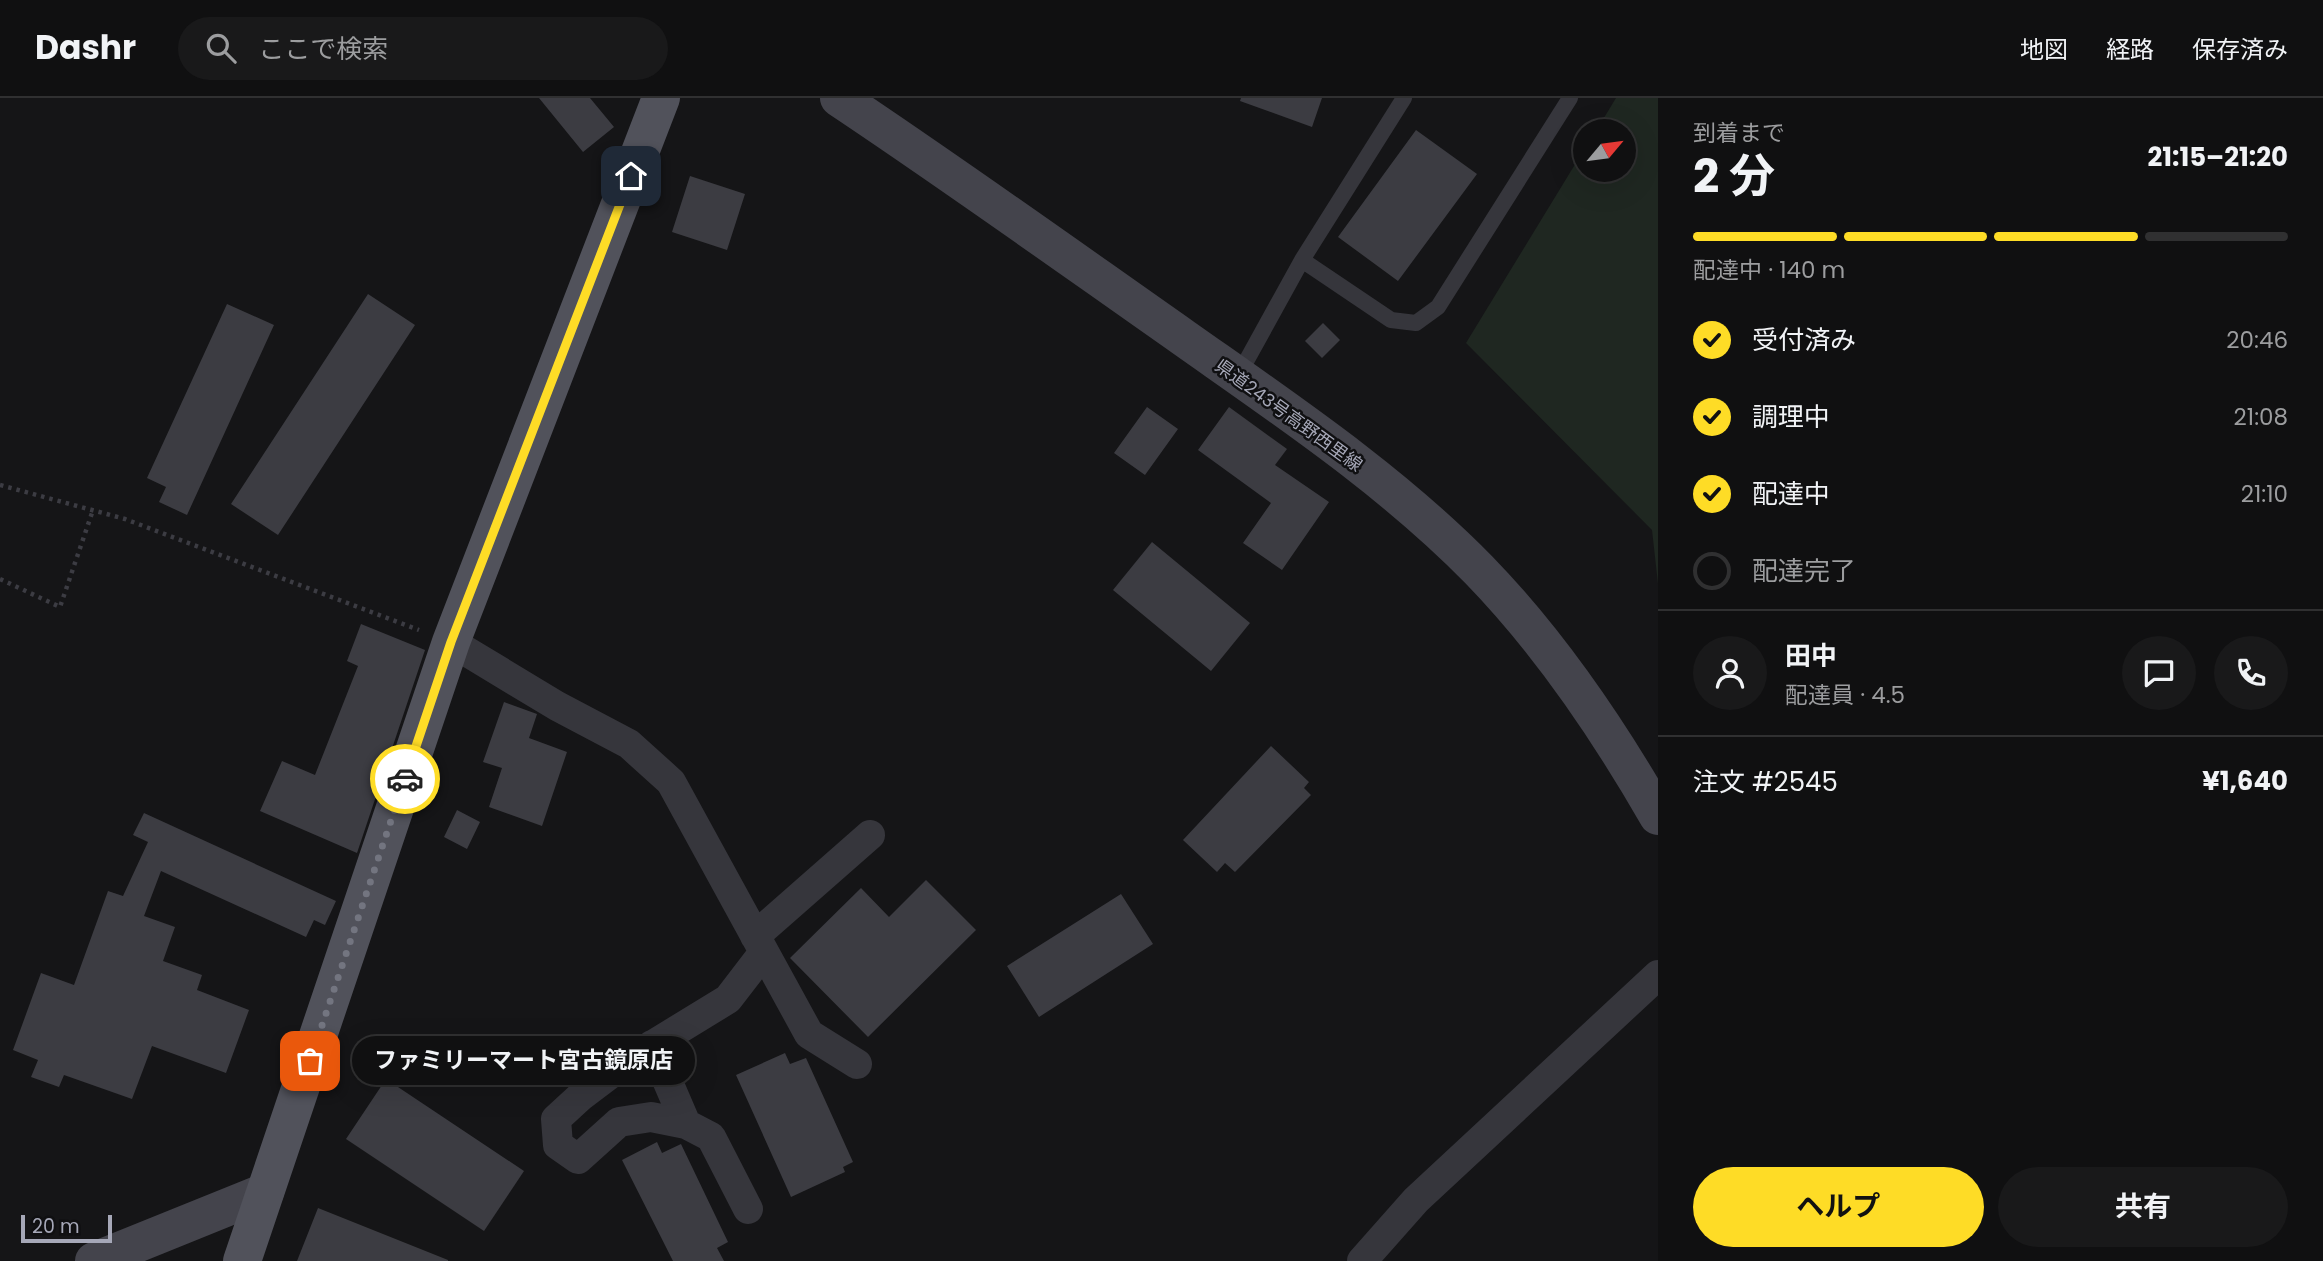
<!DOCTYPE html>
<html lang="ja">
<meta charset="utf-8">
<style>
body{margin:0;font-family:Poppins,"Noto Sans JP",sans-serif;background:#19191a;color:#f1f3f6;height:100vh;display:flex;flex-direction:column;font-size:26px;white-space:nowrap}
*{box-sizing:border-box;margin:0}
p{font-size:23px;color:#9c9d9f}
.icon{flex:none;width:38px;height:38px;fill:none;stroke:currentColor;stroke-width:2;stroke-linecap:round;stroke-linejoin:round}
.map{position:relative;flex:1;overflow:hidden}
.side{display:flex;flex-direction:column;background:#101011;width:665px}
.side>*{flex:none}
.needle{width:46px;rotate:61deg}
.buttons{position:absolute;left:1573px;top:21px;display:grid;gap:14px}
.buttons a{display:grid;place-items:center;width:63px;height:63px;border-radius:50%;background:#101011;box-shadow:0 7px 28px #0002,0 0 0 2px #303031;font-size:35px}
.scale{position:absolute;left:21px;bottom:18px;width:91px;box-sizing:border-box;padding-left:7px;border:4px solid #a6a8b8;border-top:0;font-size:19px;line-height:24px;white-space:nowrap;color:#a6a8b8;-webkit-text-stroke:5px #101012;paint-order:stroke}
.pin{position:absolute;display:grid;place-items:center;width:60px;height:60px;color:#fff;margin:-30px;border-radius:14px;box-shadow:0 4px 10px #0006}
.courier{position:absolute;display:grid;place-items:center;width:70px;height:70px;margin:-35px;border:5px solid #fedc26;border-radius:50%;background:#fff;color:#222;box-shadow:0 2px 9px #0007}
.bubble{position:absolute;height:49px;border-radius:24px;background:#101011;box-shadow:0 7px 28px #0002,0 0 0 2px #303031;font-size:23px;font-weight:700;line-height:49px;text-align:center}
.summary em{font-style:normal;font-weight:700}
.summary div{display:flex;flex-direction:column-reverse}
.summary{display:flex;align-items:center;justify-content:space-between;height:119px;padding:0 35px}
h1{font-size:46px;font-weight:700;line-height:52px}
.bar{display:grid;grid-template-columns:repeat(4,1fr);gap:10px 7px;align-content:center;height:84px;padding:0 35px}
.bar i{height:9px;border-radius:5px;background:#303031}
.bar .current{background:#fedc26}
.bar p{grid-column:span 4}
.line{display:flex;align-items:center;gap:18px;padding:0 35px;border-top:2px solid #303031}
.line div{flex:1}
.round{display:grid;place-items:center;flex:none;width:74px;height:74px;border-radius:37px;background:#19191a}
ol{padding:0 35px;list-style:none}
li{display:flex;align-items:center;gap:21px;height:77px}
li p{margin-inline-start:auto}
li .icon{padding:7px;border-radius:50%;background:#fedc26;color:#111;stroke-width:4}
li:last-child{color:#9c9d9f}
li i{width:38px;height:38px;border:4px solid #303031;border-radius:50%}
.action{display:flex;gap:14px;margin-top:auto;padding:14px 35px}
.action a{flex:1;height:80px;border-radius:42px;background:#fedc26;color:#111;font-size:28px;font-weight:700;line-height:80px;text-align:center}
.action a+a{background:#19191a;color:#f1f3f6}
header{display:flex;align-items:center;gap:42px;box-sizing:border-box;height:98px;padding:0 35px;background:#101011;border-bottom:2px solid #303031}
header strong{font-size:33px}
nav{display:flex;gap:38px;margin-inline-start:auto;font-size:24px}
.search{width:490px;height:63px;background:#19191a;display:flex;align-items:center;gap:18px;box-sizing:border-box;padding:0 24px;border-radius:38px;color:#9c9d9f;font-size:26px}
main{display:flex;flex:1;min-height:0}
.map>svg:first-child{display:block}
</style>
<header>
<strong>Dashr</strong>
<div class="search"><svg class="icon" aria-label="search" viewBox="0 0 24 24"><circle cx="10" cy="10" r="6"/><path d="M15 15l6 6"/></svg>ここで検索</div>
<nav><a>地図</a><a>経路</a><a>保存済み</a></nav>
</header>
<main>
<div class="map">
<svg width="1658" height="1163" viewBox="0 0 1658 1163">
<rect width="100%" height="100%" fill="#151517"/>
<!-- green -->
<path fill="#1f2721" d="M1616,0H1658V486L1652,432L1466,245L1585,50L1586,72H1624V33H1596Z"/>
<!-- building -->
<path fill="#3c3c42" d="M539,0H590L614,29L583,54Z
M1241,0H1322L1312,29L1240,3Z
M1416,32L1477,76L1398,183L1338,139Z
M690,78L745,96L727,152L672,134Z
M368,196L415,227L278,437L231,406Z
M227,206L274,227L187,417L159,404L166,389L147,380Z
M1323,225L1340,242L1322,260L1305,243Z
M1147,309L1178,331L1145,377L1114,355Z
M1229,309L1287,351L1275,367L1329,404L1282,472L1243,445L1271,405L1198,352Z
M1152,444L1250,525L1211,573L1113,492Z
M361,526L425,552L357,755L260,713L282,663L315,677L358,568L347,563Z
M504,604L537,616L529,640L567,654L542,728L489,709L502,670L483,664Z
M1271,648L1309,684L1304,690L1311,697L1235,774L1225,765L1217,774L1183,742Z
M457,712L480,724L467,751L444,739Z
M144,715L336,803L325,827L314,822L306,839L161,773L144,818L175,829L163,863L202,877L197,892L249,912L226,975L152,948L132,1001L64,977L59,989L31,979L38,962L13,952L41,875L74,887L108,793L123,798L148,744L133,737Z
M926,782L976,832L868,939L790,860L861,790L889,819Z
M1121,796L1153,846L1039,919L1007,868Z
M785,955L790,966L806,960L853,1064L843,1069L845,1074L791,1099L736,977Z
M386,981L524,1073L484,1133L346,1041Z
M657,1044L662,1055L681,1046L728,1144L717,1150L724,1163H673L622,1062Z
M318,1110L448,1162V1163H297Z"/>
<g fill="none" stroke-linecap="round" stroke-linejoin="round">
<!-- path -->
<path stroke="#3c3c43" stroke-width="4.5" stroke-dasharray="3.5 5" stroke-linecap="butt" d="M0,387L125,421L419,532
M0,481L60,509L93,412"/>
<!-- lane -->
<path stroke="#36363c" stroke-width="16" d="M1302,162L1391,222L1416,225L1438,209L1570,0
M1238,278L1302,162L1404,0"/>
<!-- street -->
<path stroke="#36363c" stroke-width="30" d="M451,544L557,608L629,646L671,684L809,936L857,966
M755,838L870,737
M652,947L686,1026
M748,1111L711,1039L686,1026L651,1019L619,1024L578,1061L558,1047L556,1021L581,998L630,961L728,901L764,854
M1362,1163L1416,1102L1658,877"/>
<!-- secondary -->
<path stroke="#44444c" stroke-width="38" d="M839,0C956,78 1070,160 1184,240C1286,312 1392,383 1479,472C1549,544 1608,631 1658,718
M94,1163L265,1094"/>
<!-- primary -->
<path stroke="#51525b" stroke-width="38" d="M242,1163L451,544L661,0"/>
</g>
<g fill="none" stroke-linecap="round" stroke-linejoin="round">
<!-- done -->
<path stroke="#737580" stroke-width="7" stroke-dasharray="0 12.6" d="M310,963L405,681"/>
<!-- route -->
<path stroke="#fedc26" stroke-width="9" d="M405,681L451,544L631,78"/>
</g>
<g text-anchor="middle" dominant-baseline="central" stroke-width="5" stroke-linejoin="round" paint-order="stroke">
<!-- street labels -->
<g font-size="18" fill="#a6a8b8" stroke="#101012">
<text transform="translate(1289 317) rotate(36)">県道243号高野西里線</text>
</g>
</g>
</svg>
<div class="buttons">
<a><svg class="needle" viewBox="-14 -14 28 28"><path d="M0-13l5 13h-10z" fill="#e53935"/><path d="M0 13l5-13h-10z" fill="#9c9d9f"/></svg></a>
</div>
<div class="scale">20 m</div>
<div class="pin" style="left:310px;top:963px;background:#ea580c"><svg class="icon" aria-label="bag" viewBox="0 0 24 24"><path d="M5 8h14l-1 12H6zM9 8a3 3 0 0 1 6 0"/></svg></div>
<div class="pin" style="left:631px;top:78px;background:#1f2937"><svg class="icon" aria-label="home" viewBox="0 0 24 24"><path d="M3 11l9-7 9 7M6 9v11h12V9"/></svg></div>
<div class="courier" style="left:405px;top:681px"><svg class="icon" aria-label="car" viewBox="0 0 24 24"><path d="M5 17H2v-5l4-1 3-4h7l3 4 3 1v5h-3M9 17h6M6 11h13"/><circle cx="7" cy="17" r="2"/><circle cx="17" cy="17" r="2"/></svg></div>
<div class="bubble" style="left:352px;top:938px;width:343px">ファミリーマート宮古鏡原店</div>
</div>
<section class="side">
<div class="summary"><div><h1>2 分</h1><p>到着まで</p></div><em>21:15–21:20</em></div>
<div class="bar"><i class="current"></i><i class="current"></i><i class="current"></i><i></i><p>配達中 · 140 m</p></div>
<ol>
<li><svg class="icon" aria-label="check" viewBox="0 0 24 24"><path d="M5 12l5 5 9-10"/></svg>受付済み<p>20:46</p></li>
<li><svg class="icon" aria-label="check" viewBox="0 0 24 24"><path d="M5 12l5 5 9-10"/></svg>調理中<p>21:08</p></li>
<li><svg class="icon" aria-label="check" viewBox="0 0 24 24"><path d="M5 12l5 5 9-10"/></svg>配達中<p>21:10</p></li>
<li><i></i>配達完了</li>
</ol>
<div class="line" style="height:126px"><a class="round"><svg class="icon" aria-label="person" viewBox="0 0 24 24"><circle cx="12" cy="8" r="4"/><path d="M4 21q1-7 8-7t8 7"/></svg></a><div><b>田中</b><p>配達員 · 4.5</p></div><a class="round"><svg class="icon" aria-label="chat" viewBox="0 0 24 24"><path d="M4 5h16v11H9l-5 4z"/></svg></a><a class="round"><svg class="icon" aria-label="phone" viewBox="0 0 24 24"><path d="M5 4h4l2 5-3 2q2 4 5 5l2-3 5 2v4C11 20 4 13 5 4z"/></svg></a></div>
<div class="line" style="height:91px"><div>注文 #2545</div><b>¥1,640</b></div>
<div class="action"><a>ヘルプ</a><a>共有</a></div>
</section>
</main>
